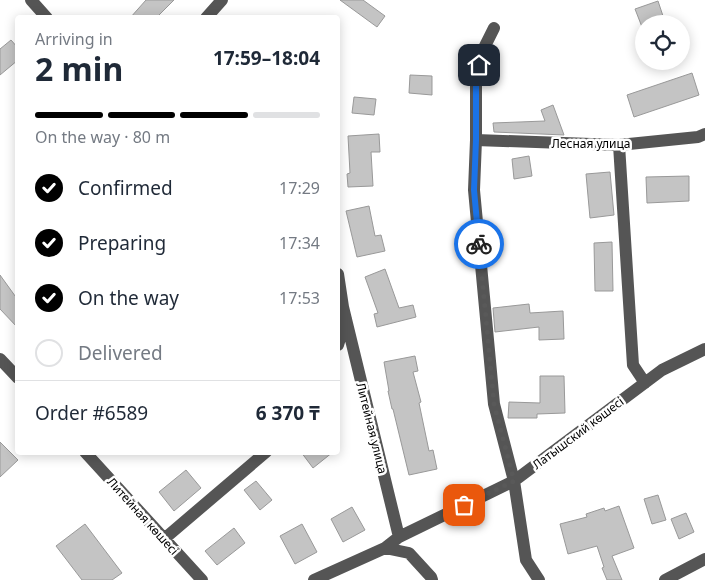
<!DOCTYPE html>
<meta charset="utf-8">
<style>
body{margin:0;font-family:"Noto Sans",sans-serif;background:#f6f6f7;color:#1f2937;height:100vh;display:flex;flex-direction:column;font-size:19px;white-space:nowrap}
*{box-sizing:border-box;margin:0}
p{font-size:16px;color:#747a83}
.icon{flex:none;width:28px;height:28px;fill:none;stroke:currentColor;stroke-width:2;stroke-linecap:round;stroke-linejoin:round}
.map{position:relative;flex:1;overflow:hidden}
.panel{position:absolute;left:15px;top:15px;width:325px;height:440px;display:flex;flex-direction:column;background:#fff;border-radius:5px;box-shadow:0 2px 12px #0003}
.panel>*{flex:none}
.tools{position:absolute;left:635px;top:15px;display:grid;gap:10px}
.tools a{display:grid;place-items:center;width:55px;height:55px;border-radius:50%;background:#fff;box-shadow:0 2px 12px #0003;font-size:25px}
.pin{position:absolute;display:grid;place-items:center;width:42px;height:42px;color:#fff;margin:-21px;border-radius:10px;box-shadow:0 2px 8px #0006}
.courier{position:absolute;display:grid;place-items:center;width:50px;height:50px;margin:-25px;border:4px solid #1a73e8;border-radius:50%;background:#fff;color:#222;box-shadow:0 1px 6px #0007}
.overview em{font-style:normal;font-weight:700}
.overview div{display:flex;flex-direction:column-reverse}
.overview{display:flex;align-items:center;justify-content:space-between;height:85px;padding:0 20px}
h1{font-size:32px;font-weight:700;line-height:38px}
.bar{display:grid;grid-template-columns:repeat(4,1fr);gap:8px 5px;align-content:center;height:60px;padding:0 20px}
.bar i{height:6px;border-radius:4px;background:#e0e1e3}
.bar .selected{background:#000}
.bar p{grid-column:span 4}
.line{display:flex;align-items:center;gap:12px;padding:0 20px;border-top:1px solid #e0e1e3}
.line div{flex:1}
ol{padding:0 20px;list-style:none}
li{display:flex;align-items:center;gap:15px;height:55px}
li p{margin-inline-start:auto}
li .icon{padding:5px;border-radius:50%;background:#000;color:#fff;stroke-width:4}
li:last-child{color:#747a83}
li i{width:28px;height:28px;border:2px solid #e0e1e3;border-radius:50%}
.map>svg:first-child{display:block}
</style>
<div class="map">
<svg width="705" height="580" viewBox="0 0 705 580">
<rect width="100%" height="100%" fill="#fff"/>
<!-- building -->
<path fill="#c4c4c4" stroke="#999" d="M146,0H174L156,18H130Z
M340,0H363L385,16L377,27Z
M658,1L664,19L651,24H644V26L642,27L635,9Z
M11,40L18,48V60L0,75V49Z
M692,73L699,95L634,117L627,95Z
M410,75L432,76V95L409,93Z
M354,97L376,99L374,115L352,113Z
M553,105L564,135L494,132L493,123L545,121L541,110Z
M379,134L380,152H371L373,186L348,187L347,174L350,173L348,136Z
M529,156L532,176L514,179L512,159Z
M610,172L614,215L590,218L586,174Z
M689,176V201L647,203L646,177Z
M369,206L375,236L381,235L385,251L357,257L346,211Z
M612,242L613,291H595L594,243Z
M385,269L399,308L413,305L416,317L377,327L374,314L378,313L365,277Z
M0,275L18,300V328L0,309Z
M529,304L530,313L563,311L564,339L539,340V327L495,332L493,308Z
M415,356L418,371L413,372L421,402L419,403L429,451L433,450L437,469L409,475L393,409H392L388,391H389L384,362Z
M540,376H564L565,413L537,414V418H508L509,402L540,403Z
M0,442L18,460L0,477Z
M301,452H333L313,468Z
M186,470L201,488L174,511L159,492Z
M256,481L272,500L260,510L244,490Z
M658,495L666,520L652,524L644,499Z
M619,506L634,548L612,556L622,580H607L602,568L604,567L597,546L568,554L560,524L587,517L586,514L604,508L605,511Z
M352,507L365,530L343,542L331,519Z
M686,513L694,532L679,539L671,519Z
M85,524L122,573L112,580H82L56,546Z
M302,524L317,552L295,564L280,536Z
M234,528L245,543L217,565L205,551Z"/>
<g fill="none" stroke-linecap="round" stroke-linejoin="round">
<!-- minor -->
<path stroke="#555" stroke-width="12" d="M31,0L47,18
M206,18L222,0
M494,28L483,50L476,80V140L474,190L494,404L514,481L526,560L539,580
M476,140L619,145L698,137L705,134
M619,145L633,365L645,383
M338,274L343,307L399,537
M338,345L346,319
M0,359L18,378
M85,452L202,580
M164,539L266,452
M385,548L409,553L431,577L432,580
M314,580L385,548L399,537L514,481L662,370L705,349
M665,580L705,559"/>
</g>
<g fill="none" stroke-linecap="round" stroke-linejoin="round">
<!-- done -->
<path stroke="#595959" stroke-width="5" stroke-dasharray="0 9" d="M464,505L514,481L494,404L479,244"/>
<!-- route -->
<path stroke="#1a73e8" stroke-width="6" d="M479,244L474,190L476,140V80L479,65"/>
</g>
<g text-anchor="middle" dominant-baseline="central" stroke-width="5" stroke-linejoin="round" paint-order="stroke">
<!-- street labels -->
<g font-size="12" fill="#000" stroke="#fff">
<text x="591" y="143">Лесная улица</text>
<text transform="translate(372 428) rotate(76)">Литейная улица</text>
<text transform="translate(578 433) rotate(-37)">Латышский көшесі</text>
<text transform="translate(143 516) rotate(48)">Литейная көшесі</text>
</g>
</g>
</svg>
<div class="tools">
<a><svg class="icon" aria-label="locate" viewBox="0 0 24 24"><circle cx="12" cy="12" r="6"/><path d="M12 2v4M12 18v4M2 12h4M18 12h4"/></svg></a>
</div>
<div class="pin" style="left:464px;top:505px;background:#ea580c"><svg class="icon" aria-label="bag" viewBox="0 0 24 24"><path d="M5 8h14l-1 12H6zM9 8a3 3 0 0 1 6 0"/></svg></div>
<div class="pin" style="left:479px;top:65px;background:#1f2937"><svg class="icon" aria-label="home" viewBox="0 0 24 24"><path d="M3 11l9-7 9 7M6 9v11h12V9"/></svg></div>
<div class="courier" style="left:479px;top:244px"><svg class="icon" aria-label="bike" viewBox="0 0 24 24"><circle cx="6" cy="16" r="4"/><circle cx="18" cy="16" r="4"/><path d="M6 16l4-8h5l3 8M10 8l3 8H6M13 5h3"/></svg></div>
<section class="panel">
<div class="overview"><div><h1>2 min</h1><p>Arriving in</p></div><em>17:59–18:04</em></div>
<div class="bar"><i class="selected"></i><i class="selected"></i><i class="selected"></i><i></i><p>On the way · 80 m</p></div>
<ol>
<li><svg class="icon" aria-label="check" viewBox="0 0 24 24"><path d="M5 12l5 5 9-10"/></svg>Confirmed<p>17:29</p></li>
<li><svg class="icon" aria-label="check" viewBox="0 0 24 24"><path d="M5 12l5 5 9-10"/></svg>Preparing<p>17:34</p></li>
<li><svg class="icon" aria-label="check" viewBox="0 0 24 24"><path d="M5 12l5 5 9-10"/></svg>On the way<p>17:53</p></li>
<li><i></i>Delivered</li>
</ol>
<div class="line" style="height:65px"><div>Order #6589</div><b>6 370 ₸</b></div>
</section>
</div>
